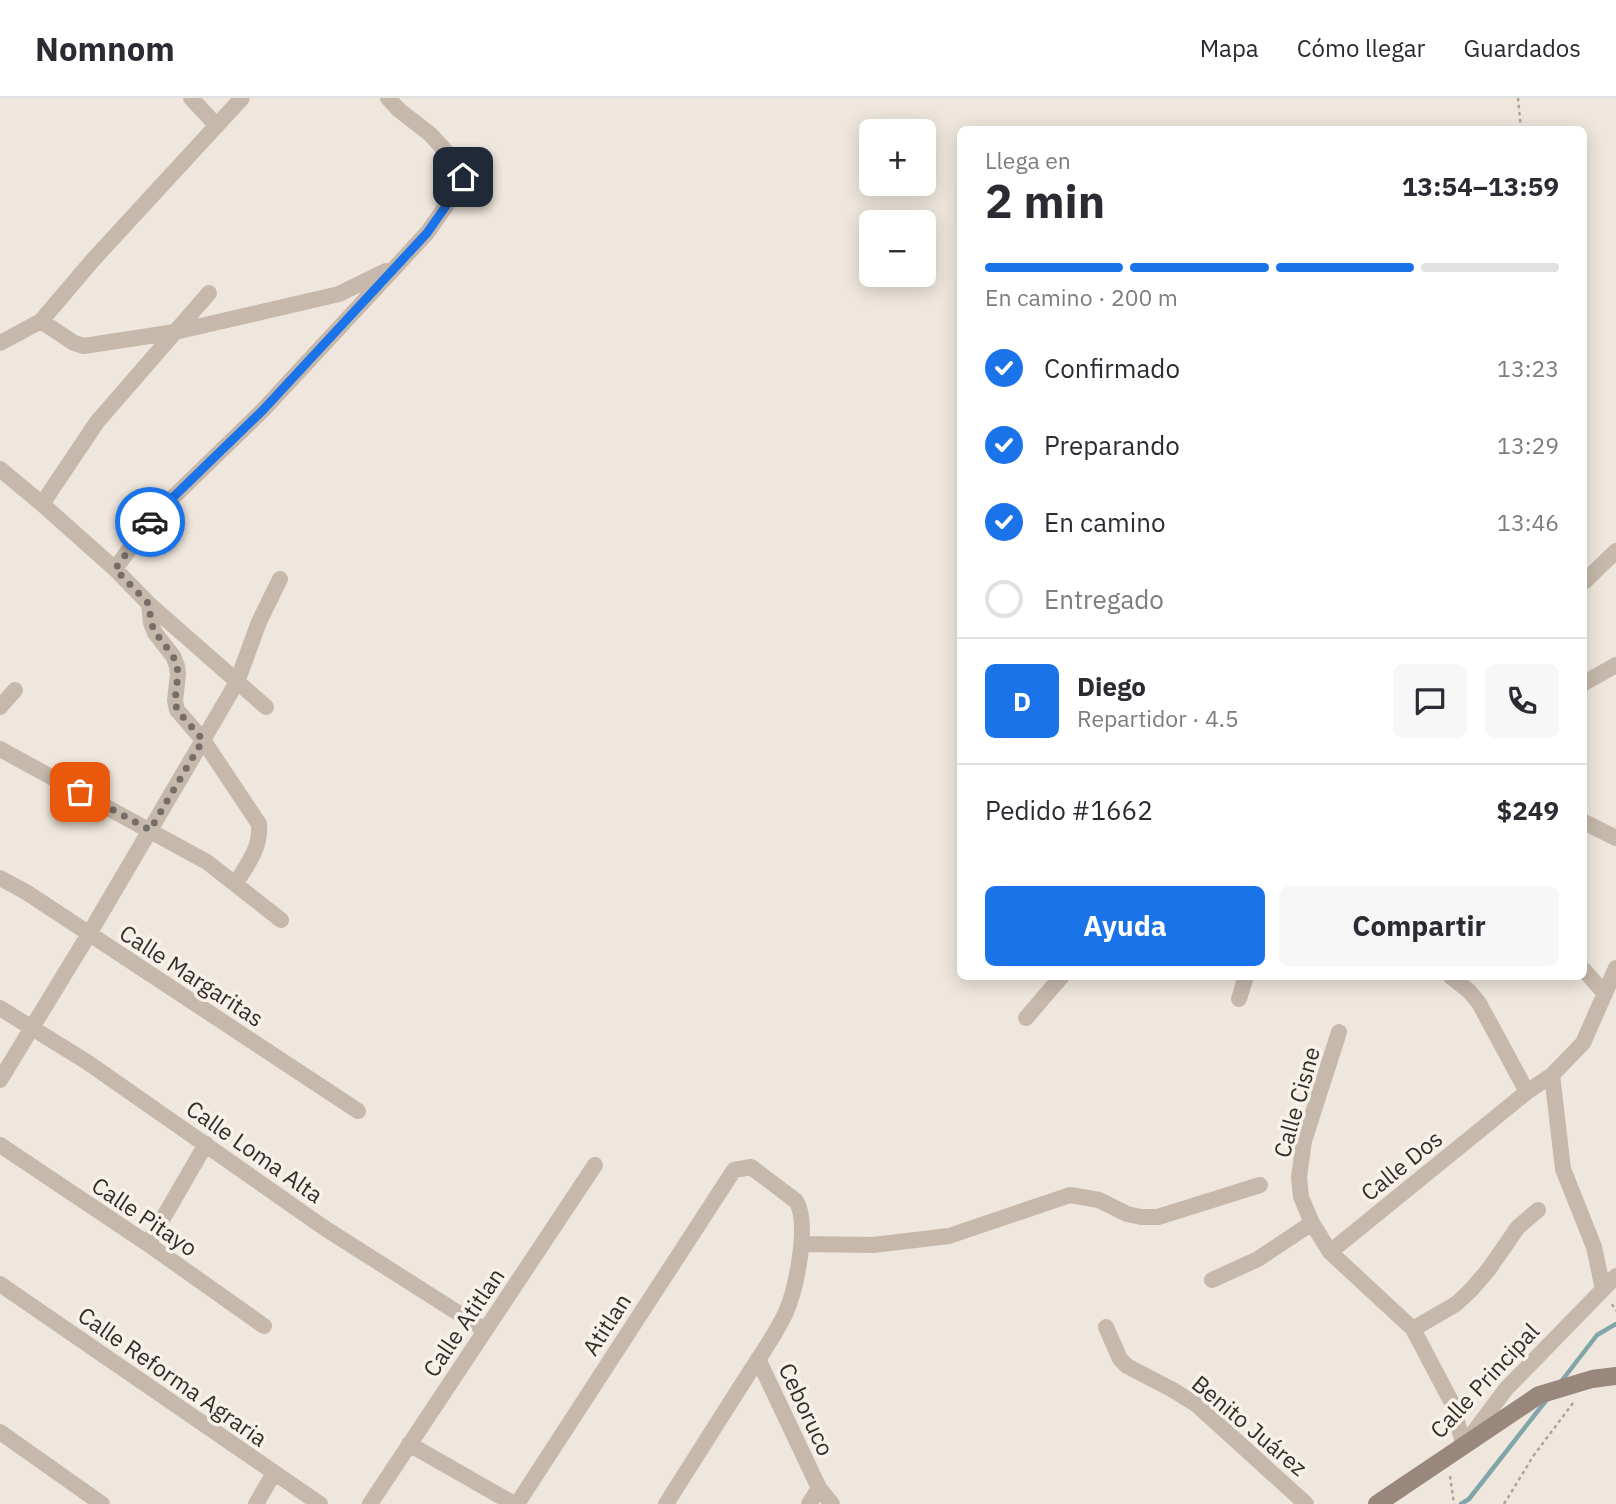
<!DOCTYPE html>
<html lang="es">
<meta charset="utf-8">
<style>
body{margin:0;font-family:"IBM Plex Sans",sans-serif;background:#f7f7f7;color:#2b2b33;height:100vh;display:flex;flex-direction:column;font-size:26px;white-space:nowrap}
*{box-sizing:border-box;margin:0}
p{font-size:23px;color:#7c7c81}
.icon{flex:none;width:38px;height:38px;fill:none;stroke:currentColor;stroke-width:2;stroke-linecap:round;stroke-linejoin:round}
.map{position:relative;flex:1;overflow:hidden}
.side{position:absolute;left:957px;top:28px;width:630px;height:854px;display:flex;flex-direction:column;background:#fff;border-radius:10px;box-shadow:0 4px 18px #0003}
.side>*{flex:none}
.tools{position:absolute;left:859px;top:21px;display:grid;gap:14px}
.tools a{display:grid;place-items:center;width:77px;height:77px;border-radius:10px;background:#fff;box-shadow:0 4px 18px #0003;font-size:35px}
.pin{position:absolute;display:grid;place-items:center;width:60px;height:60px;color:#fff;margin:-30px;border-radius:14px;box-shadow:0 4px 10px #0006}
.courier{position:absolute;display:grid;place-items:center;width:70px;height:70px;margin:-35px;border:5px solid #1a73e8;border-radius:50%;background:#fff;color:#222;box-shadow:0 2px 9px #0007}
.head em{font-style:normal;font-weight:800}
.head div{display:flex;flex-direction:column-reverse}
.head{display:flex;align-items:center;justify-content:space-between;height:119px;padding:0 28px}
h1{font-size:46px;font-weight:800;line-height:52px}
.bar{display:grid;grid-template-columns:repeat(4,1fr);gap:10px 7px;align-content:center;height:84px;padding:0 28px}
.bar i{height:9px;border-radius:5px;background:#e1e1e2}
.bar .on{background:#1a73e8}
.bar p{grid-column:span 4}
.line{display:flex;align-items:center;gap:18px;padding:0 28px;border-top:2px solid #e1e1e2}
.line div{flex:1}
.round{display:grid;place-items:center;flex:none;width:74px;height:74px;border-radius:10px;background:#f7f7f7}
ol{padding:0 28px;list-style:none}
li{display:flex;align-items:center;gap:21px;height:77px}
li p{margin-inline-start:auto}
li .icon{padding:7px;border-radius:50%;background:#1a73e8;color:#fff;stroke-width:4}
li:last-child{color:#7c7c81}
li i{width:38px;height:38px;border:4px solid #e1e1e2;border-radius:50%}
.button{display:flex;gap:14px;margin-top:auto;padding:14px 28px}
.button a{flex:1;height:80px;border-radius:10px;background:#1a73e8;color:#fff;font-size:28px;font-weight:800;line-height:80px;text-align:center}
.button a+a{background:#f7f7f7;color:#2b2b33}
header{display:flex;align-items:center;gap:42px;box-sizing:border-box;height:98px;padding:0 35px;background:#fff;border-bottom:2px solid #e1e1e2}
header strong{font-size:33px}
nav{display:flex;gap:38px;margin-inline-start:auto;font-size:24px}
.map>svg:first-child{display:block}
</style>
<header>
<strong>Nomnom</strong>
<nav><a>Mapa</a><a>Cómo llegar</a><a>Guardados</a></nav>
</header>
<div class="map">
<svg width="1616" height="1406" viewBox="0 0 1616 1406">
<rect width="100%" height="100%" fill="#efe7dd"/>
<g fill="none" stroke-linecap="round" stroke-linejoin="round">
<!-- stream -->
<path stroke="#80a6a9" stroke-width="4.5" d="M1560,1285L1597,1237L1616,1226
M1461,1406L1469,1401L1548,1300"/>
<!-- path -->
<path stroke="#b1a295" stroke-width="2.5" stroke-dasharray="3.5 3.5" stroke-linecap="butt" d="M1518,0L1521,32
M1612,1206L1616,1213
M1450,1378L1454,1406
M1504,1406L1534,1357L1573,1305"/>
<!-- street -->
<path stroke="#c6b8ab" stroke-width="16" d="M191,0L217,28
M41,223L74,245L84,248L175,234L339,196L386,173
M0,245L41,223L92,163L242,0
M0,371L42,406L115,471L149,506L266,609
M42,406L97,324L209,195
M115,471L142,434L161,411L263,312L427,135L462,85V71L430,36L399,12L388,0
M1584,484L1616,453
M149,506L151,525L155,535L173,558L177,568L178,576L175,603L177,612L203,642L259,726C261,750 248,765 236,785
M1584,585L1616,567
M0,609L15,592
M0,651L207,764L281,822
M1584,724L1616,740
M0,780L26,794L358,1013
M1584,872L1605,896
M1450,878L1469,893L1479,905L1527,994
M1239,901L1246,878
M0,910L87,964L326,1131L485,1232
M1026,920L1062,878
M1339,934L1304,1043L1299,1079L1301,1099L1312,1125L1330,1154L1413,1231L1452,1305L1464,1348
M1552,977L1563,1071L1594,1149L1603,1191
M0,982L89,836L237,584L259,524L280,481
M0,1047L148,1146L264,1228
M148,1146L206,1046
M802,1146L873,1147L949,1138L1070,1097L1099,1102L1127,1116L1141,1119H1158L1260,1087
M1330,1154L1527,994L1552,977L1583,945L1616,870
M1212,1182L1258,1161L1312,1125
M0,1186L320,1406
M1106,1229L1120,1261L1127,1268L1173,1292L1197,1307L1306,1406
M1413,1231L1456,1206L1471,1192L1489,1171L1518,1129L1538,1112
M758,1261L819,1390L832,1406
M0,1334L102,1406
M1467,1343L1506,1291L1616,1178
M409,1346L514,1406
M256,1406L274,1375
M370,1406L595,1067
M517,1406L734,1072L751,1069L796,1103C810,1125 796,1191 786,1214C775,1238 758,1261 744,1283C718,1324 692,1365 666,1406
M809,1406L819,1390"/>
<!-- secondary -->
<path stroke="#99877c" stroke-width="18" d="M1377,1406L1539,1297L1592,1281L1616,1278"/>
</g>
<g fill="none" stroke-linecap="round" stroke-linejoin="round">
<!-- done -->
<path stroke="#756e68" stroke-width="7" stroke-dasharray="0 12.6" d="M80,694L150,732L203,642L177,612L175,603L178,576L177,568L173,558L155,534L151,525L149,506L115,471L150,424"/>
<!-- route -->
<path stroke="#1a73e8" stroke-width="9" d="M150,424L161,411L263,312L427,135L462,85L463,79"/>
</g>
<g text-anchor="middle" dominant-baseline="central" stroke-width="7" stroke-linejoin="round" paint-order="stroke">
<!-- street labels -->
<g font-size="23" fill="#342d29" stroke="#f7f1e9">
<text transform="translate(192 877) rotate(33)">Calle Margaritas</text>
<text transform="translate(1296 1004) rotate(-74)">Calle Cisne</text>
<text transform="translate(255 1053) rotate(35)">Calle Loma Alta</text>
<text transform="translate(1401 1067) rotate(-39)">Calle Dos</text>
<text transform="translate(145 1118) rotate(34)">Calle Pitayo</text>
<text transform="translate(463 1224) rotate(-56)">Calle Atitlan</text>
<text transform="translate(606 1226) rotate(-57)">Atitlan</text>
<text transform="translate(173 1278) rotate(35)">Calle Reforma Agraria</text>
<text transform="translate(1484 1282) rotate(-47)">Calle Principal</text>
<text transform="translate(807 1311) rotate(65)">Ceboruco</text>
<text transform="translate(1250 1327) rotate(40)">Benito Juárez</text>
</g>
</g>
</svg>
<div class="tools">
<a>+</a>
<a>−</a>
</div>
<div class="pin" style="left:80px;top:694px;background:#ea580c"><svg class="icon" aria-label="bag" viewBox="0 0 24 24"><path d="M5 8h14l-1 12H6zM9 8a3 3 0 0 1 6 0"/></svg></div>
<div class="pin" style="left:463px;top:79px;background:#1f2937"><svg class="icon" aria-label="home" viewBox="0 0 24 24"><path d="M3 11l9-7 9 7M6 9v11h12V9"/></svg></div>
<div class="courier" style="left:150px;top:424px"><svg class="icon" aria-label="car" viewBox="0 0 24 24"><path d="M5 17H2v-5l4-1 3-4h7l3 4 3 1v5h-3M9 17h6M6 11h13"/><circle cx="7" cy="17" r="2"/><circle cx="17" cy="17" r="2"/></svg></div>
<section class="side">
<div class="head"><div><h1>2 min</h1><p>Llega en</p></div><em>13:54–13:59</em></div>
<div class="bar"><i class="on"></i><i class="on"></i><i class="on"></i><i></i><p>En camino · 200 m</p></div>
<ol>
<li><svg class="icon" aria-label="check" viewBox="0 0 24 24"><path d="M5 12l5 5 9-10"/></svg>Confirmado<p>13:23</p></li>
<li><svg class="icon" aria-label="check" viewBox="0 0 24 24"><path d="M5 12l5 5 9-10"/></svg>Preparando<p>13:29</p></li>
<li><svg class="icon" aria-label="check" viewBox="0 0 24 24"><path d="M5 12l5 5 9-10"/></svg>En camino<p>13:46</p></li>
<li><i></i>Entregado</li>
</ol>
<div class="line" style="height:126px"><b class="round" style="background:#1a73e8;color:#fff">D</b><div><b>Diego</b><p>Repartidor · 4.5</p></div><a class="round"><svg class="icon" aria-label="chat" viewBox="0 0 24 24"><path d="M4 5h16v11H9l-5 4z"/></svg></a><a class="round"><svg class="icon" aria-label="phone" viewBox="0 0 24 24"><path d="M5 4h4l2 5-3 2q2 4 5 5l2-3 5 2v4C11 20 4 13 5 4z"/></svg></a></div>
<div class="line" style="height:91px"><div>Pedido #1662</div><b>$249</b></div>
<div class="button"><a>Ayuda</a><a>Compartir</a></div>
</section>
</div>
